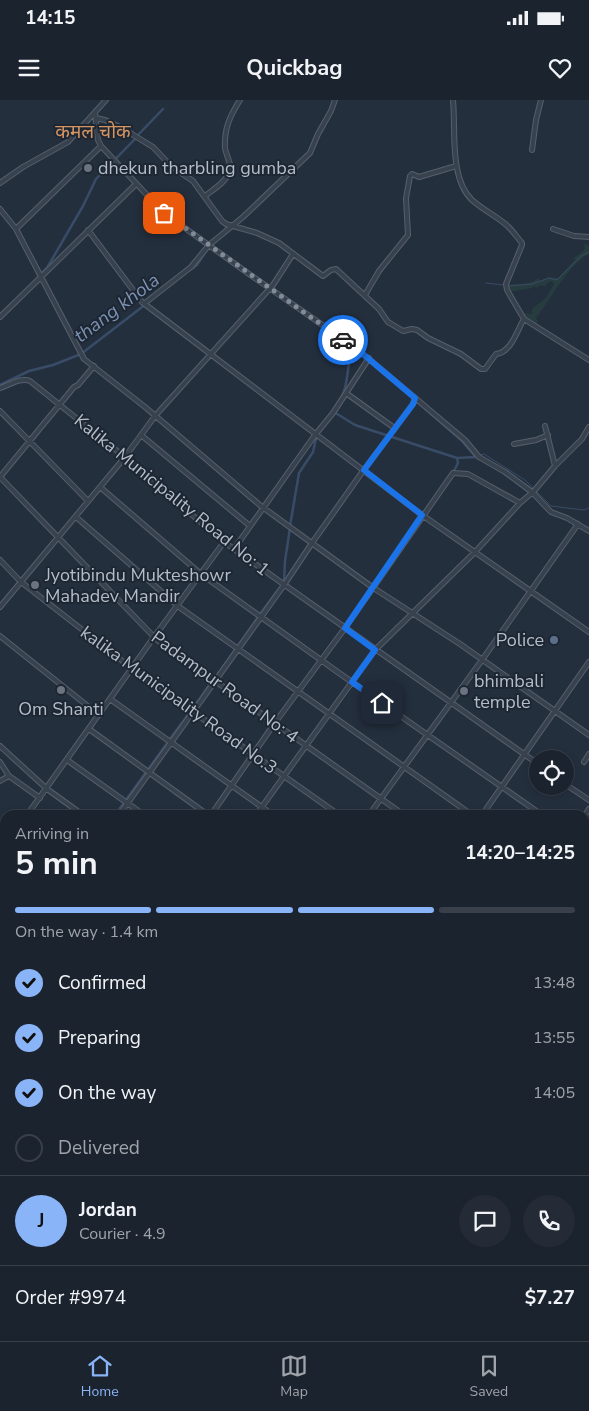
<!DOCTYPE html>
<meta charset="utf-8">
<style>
body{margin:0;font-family:"Nunito Sans","Noto Sans Devanagari",sans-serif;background:#242b36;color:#f1f3f6;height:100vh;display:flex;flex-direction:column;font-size:19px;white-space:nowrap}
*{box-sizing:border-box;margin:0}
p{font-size:16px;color:#a0a4aa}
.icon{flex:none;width:28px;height:28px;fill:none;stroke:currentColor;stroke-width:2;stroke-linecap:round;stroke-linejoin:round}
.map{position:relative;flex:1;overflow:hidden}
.details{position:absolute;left:0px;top:710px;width:590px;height:531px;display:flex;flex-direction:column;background:#1b232e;border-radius:15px 15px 0 0;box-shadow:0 2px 8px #0003,0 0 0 1px #39404a}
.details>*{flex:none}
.controls{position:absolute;left:529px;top:650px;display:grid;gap:10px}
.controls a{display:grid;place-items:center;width:45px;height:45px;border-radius:50%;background:#1b232e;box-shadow:0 2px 8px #0003,0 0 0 1px #39404a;font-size:25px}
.pin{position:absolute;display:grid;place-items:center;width:42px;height:42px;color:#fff;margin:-21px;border-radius:10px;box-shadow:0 2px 8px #0006}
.courier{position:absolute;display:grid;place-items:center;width:50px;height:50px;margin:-25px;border:4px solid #1a73e8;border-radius:50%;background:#fff;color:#222;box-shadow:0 1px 6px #0007}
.head em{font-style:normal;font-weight:700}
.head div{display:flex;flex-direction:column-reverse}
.head{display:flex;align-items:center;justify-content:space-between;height:85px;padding:0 15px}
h1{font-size:32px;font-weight:700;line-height:38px}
.bar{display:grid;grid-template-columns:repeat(4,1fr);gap:8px 5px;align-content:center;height:60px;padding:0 15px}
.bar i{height:6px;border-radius:4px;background:#39404a}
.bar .active{background:#8ab4f8}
.bar p{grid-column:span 4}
.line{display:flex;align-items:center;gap:12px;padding:0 15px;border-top:1px solid #39404a}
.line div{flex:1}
.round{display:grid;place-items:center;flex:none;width:52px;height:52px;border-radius:26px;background:#242b36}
ol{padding:0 15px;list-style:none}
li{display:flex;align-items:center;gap:15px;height:55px}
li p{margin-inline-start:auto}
li .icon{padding:5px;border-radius:50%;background:#8ab4f8;color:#111;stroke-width:4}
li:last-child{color:#a0a4aa}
li i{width:28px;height:28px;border:2px solid #39404a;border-radius:50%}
.status{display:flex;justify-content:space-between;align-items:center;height:35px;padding:0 25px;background:#1b232e;direction:ltr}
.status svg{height:14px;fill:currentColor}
header{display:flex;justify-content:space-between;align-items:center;height:65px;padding:0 15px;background:#1b232e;font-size:22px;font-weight:700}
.dock{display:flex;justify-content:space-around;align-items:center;height:70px;border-top:1px solid #39404a;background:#1b232e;font-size:14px;color:#a0a4aa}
.dock a{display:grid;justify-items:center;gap:2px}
.dock .active{color:#8ab4f8}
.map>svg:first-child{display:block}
</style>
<div class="status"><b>14:15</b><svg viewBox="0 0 49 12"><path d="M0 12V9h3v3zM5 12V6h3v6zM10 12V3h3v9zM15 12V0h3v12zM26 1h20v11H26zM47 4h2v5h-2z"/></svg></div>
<header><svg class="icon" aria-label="menu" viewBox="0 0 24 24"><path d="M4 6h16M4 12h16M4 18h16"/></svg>Quickbag<svg class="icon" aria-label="heart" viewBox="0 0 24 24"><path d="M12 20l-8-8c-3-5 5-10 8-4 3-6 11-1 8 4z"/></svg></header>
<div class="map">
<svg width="589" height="1241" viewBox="0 0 589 1241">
<rect width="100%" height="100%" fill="#242f3e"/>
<!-- green -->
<path fill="#263c3f" d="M584,143L589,146V154C568,165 551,199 536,218L538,221L536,224L529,220L523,213L532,214V209L546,198L554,184L553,182L550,181L545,186L541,185L536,188L534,186L532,188L509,192L507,184L509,180V184C517,185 533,184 538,178L541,181L549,177L558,178L575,160L573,158L578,155L585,149Z
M0,1107L5,1108V1236H479L497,1241H0Z"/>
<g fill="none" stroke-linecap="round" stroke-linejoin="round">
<!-- stream -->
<path stroke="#394c67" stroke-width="1" d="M486,183L503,185
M508,186L532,184L549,178L557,180L581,156L589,152
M480,355L484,354L525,380L551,406L584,410L589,408
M144,1236L151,1241
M0,1238L5,1234"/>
<!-- canal -->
<path stroke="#394c67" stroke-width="2.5" d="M137,36L163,9
M190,170L197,165L206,151
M40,175L47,168L83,106L96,79L136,38
M0,285L29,271L53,265L81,254L146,204
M0,290L19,282
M406,292L461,340L475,356
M342,296C350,281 345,264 354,249L356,250
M334,312L355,325L457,358
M453,373L458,363L457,358L476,357
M290,426L299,373L313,352L317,334
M260,514L284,482L285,461L290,428
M215,578L258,517
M192,610L212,581
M170,639L190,612
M115,715L168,642
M5,1015V1017
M0,1054L5,1041"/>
<defs>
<path id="minor" d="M453,0C456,30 449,78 472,100C482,109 494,115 504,123C511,128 516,136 522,143V145L506,184L507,190L524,219L589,260
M95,13L98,40L101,46L164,113L249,174L357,249L465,340L479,357L505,372L532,392L551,412L567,418L589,431
M96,18L105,20L122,28L153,47L171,66L193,81L222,121L226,124L257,133L279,143L323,176L331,170L336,169L379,209L388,222L403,231L412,229L417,230L428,238L461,254L481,269H485L496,254C512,252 517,230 524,219
M532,50L536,20L541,0
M0,83L23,67L68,42L106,0
M205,96C214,89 226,82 230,71C232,63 226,56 225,48C224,28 230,16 240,0
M0,109L16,129L84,259L145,307L261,406L372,487L460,544L589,635
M16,129L101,46
M553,129L574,136L589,137
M88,130L142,202L422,415L589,532
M365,195L379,171L408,135L406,98L410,76L412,74L419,77L456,66
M145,203L191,167L209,145L243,117L310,53L318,34L331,11L335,0
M0,217L136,84
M0,288C9,285 21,277 30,281L116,350L224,442L538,664
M346,293L393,327L394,330
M0,311L88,401
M545,326L555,366
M141,335L250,426
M514,344L536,340L548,335
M0,377L156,539L404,715
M0,377L74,287L78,285L94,266
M100,387L201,474L339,573L542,715
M76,417L179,507L472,715
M234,449L315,335L333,313L369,258
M0,460L21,482L134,570L339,715
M0,507L125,357L155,316L273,185L293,154
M0,536L99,615
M110,599L273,715
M89,629L208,715
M0,646L47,689L83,715
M67,660L144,715
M0,662L9,676L40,698
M584,662L589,654
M0,681L9,676
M565,684L589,700
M27,715L154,537L224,442
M119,715L284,485L312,443L363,371L413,304L415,298
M211,715L274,624L345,528L453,373L468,374L520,403
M256,715L375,550L475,452L520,403L534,391L555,366L582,339L589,327
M369,715L482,560L578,424
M482,715L589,562
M585,715L589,709
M585,745L589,748
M0,753L5,746
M0,765L5,768
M585,793L589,796
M585,840L589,843
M585,871L589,865
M0,880L5,873
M585,885L589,888
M585,930L589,933
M0,938L5,941
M585,973L589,976
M585,1024L589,1018
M585,1061L589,1064
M0,1074L5,1068
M0,1106L5,1107
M585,1152L589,1146
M585,1168L589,1171
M495,1236L517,1241
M520,1241L523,1236
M584,1241L589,1234"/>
</defs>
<!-- minor casing -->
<use href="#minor" stroke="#565f6c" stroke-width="6"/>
<!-- minor -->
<use href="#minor" stroke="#38414e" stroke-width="4"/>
</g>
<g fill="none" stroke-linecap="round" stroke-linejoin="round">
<!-- done -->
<path stroke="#828b98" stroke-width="5" stroke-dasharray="0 9" d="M164,113L343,240"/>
<!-- route -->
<path stroke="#1a73e8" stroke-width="6" d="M343,240L357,249L415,298L413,304L364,370L422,415L345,528L375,550L352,582L382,603"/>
</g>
<!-- markers -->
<g fill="#6b7280" stroke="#1d2633" stroke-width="2">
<circle cx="88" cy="68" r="5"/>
<circle cx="35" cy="485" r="5"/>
<circle cx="61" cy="590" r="5"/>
<circle cx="464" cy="591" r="5"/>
</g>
<circle fill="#5c6f8a" stroke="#1d2633" stroke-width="2" cx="554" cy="540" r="5"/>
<g text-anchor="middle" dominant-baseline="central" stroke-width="4" stroke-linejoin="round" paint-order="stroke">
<!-- poi labels -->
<g font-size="18" fill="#b4bcc9" stroke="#1d2633" text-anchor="start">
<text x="98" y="68">dhekun tharbling gumba</text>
<text x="45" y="475">Jyotibindu Mukteshowr<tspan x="45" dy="21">Mahadev Mandir</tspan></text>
<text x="544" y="540" text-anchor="end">Police</text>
<text x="474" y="581">bhimbali<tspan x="474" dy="21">temple</tspan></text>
<text x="61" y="609" text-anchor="middle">Om Shanti</text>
</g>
<!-- street labels -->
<g font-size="18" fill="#b4bcc9" stroke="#1d2633">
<text transform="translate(172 395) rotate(39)">Kalika Municipality Road No: 1</text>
<text transform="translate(225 587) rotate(36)">Padampur Road No: 4</text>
<text transform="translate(179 600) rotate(36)">kalika Municipality Road No.3</text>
</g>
<!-- neighbourhood labels -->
<g font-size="19" fill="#d59563" stroke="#1d2633">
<text x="93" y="32">कमल चोक</text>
</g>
<!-- water labels -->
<g font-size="19" font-style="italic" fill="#7c92b1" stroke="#1d2633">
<text transform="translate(117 208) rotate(-37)">thang khola</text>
</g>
</g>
</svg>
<div class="controls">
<a><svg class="icon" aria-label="locate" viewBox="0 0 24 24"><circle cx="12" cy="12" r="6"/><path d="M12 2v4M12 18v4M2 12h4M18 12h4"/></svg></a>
</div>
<div class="pin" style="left:164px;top:113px;background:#ea580c"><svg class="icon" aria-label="bag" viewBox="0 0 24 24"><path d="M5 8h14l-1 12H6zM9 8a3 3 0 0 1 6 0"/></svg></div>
<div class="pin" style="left:382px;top:603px;background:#1f2937"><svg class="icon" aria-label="home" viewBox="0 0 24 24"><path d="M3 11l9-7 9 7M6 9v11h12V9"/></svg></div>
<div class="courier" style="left:343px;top:240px"><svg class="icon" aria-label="car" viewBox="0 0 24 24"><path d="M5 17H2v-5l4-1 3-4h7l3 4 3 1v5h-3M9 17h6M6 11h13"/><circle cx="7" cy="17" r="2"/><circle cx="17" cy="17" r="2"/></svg></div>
<section class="details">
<div class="head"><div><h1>5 min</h1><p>Arriving in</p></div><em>14:20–14:25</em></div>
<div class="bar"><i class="active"></i><i class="active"></i><i class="active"></i><i></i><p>On the way · 1.4 km</p></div>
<ol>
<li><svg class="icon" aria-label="check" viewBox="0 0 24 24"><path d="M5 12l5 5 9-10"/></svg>Confirmed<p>13:48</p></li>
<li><svg class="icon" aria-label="check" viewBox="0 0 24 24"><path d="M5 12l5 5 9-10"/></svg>Preparing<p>13:55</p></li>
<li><svg class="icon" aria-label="check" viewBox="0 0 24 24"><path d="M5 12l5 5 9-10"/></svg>On the way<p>14:05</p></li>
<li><i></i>Delivered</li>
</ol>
<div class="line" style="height:90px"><b class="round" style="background:#8ab4f8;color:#111">J</b><div><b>Jordan</b><p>Courier · 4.9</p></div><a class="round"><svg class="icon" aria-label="chat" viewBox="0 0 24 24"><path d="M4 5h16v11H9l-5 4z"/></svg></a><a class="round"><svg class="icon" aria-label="phone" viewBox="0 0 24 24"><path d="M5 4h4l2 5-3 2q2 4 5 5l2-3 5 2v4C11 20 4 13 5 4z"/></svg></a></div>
<div class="line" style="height:65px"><div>Order #9974</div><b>$7.27</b></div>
</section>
</div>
<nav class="dock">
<a class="active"><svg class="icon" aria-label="home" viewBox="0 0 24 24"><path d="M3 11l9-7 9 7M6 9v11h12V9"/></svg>Home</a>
<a><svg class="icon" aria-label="map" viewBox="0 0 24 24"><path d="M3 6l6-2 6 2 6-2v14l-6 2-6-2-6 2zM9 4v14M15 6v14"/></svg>Map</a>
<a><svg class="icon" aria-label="saved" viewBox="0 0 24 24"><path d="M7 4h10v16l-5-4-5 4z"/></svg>Saved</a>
</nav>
